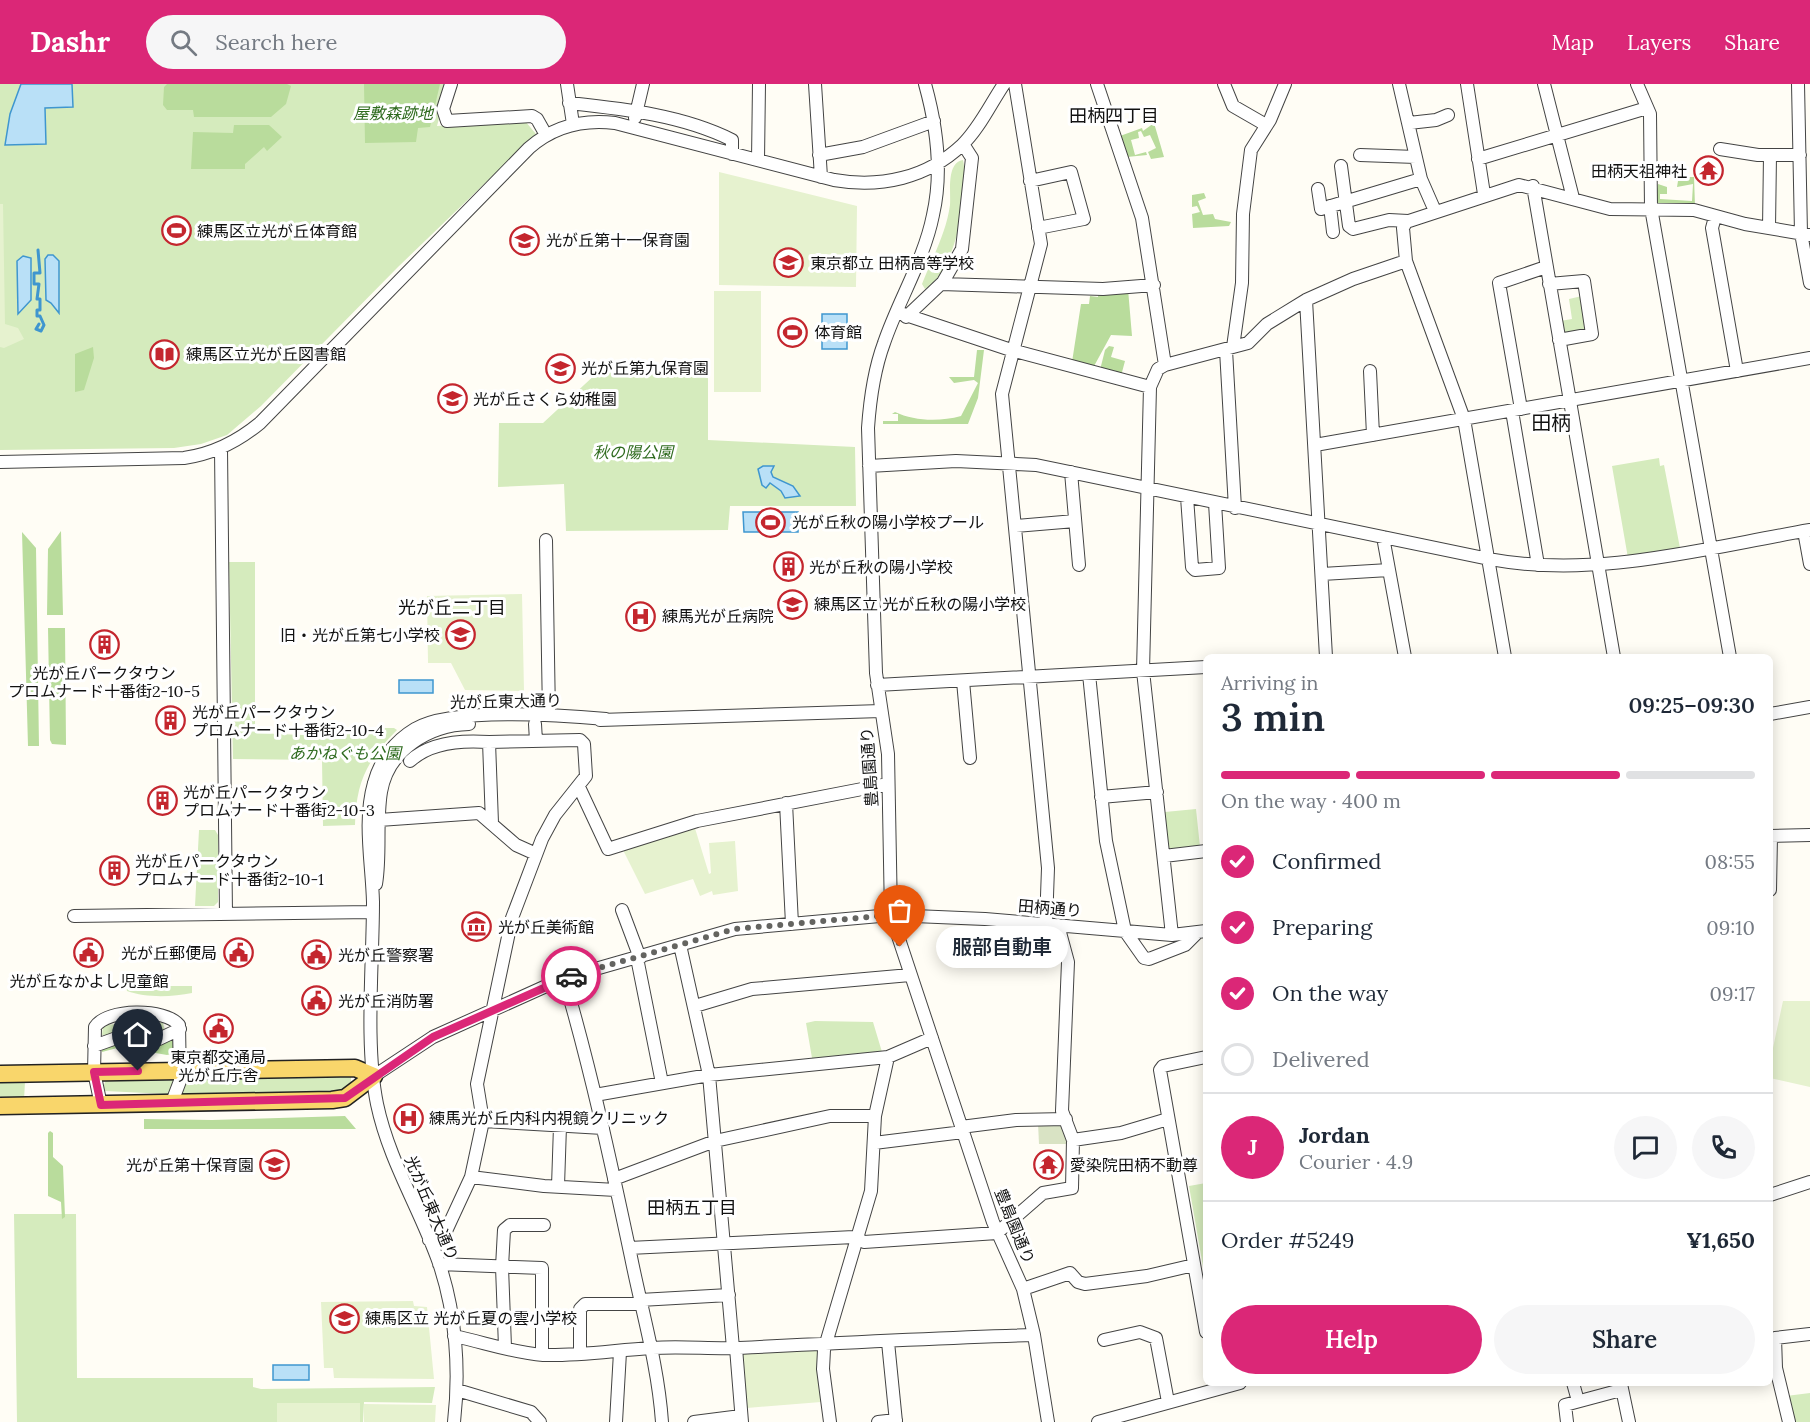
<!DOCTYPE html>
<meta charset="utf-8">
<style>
body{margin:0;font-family:Lora,"Noto Sans JP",serif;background:#f6f6f7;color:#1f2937;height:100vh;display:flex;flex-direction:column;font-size:22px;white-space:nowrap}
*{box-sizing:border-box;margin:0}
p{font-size:20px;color:#747a83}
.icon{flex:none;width:33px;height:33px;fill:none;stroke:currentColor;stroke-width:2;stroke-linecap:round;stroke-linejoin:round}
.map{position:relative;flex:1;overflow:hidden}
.panel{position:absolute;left:1203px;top:570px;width:570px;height:732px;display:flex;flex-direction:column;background:#fff;border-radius:9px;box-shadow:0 3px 15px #0003}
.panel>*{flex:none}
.pin{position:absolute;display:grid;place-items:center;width:51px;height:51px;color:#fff;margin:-62px -26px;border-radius:50% 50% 50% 0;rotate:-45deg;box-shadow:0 0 6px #0007}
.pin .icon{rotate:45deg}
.courier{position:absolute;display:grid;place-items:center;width:60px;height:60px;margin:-30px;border:4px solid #db2777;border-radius:50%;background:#fff;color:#222;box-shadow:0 2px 8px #0007}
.bubble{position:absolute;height:42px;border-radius:21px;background:#fff;box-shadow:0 3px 15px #0003;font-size:20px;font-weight:600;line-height:42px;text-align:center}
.summary em{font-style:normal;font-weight:600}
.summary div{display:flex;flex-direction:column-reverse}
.summary{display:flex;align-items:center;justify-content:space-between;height:102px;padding:0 18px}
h1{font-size:39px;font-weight:600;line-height:45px}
.bar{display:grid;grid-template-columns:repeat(4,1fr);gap:9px 6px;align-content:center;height:72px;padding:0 18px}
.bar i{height:8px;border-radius:4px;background:#e0e1e3}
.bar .active{background:#db2777}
.bar p{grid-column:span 4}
.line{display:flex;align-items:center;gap:15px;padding:0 18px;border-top:2px solid #e0e1e3}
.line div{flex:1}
.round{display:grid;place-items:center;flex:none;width:63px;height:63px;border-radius:32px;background:#f6f6f7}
ol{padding:0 18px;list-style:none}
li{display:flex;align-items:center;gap:18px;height:66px}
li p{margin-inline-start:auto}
li .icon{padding:6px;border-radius:50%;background:#db2777;color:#fff;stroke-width:4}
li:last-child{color:#747a83}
li i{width:33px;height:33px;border:3px solid #e0e1e3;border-radius:50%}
.primary-button{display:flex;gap:12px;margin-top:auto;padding:12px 18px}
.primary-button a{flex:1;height:69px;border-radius:36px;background:#db2777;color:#fff;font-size:24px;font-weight:600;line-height:69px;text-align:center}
.primary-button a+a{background:#f6f6f7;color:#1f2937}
header{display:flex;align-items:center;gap:36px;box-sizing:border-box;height:84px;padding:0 30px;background:#db2777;color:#fff}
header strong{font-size:28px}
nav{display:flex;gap:33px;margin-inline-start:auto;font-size:21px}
.search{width:420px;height:54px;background:#f6f6f7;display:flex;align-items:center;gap:15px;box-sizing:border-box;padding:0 21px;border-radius:33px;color:#747a83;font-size:22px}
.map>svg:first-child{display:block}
</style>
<header>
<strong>Dashr</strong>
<div class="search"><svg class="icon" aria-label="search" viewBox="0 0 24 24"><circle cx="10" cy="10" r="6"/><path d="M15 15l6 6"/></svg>Search here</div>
<nav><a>Map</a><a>Layers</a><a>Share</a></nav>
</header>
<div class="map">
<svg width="1810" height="1338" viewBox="0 0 1810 1338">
<rect width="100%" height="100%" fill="#fffdf5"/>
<!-- green -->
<path fill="#d5ebbd" d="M0,0H448L437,42L525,37L536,50L398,183L261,322L227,351L201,360L174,364L0,366Z
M963,76C970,108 956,188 925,205L922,200C932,174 946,150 950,121C951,108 946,79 963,76Z
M1582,212L1588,244L1565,251L1562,249L1560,237L1572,235L1569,215Z
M598,288H708V356L855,363L856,422H730L728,446L566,447L564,400L498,403L499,339H543Z
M1659,374L1660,382L1664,381L1680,464L1628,474L1612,382Z
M229,478H255V649L326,652L335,644H394L397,646C367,676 356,698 355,741L323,742L322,676L233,675Z
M1196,725L1200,763L1173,766L1168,763L1165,728Z
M199,746H215L218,751V818L214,822H195Z
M126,902H192V909C172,913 146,914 127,907Z
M148,936L163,939L165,947L156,950L102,951L103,943L107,941Z
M815,937L873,938L882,968L812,974L806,939Z
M351,991V1001L337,1008L208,1012L105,1007L103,1004L106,995Z
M0,998H25L24,1016H0Z
M1206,1099V1200L1189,1102Z
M14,1130H76L77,1294H253V1303L261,1305L435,1303L432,1319L364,1318L363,1338H17Z
M1810,1309V1338H1794L1786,1312Z"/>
<!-- forest -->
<path fill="#b9dc9c" d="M167,0H287L291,2L286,20L271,33H194L193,26H167L163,21L164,3Z
M364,0H440L430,43L418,44L416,58L365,59Z
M1154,39L1164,73L1151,75L1148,68L1156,64L1150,51L1144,53L1141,47L1138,48L1139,54L1131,56L1135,71L1146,68L1147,71L1127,73L1120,52L1142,44L1143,47Z
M234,41H269L282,53L267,67L264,63L245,80V85H191L193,48L233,49Z
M1685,93H1694L1695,122L1655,120L1658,100L1667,103V110H1660V115L1692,117L1693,100L1677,103L1678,97Z
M1204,109L1206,114L1198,117L1203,131L1213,130L1215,135L1231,138L1229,142L1193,144L1192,130L1200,128L1197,122L1192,123V111Z
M1128,205L1132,252L1111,251L1093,284L1072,278L1081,220H1089L1090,212L1098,213V208Z
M1109,262L1114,263L1111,273L1125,277L1121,292L1100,286L1105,266Z
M93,263L94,274L84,306L75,308V270Z
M977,266H984L978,314L968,340H883V337H898V330H892L895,328C914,337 939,338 961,332L978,299L974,296L954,299L949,293H974Z
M61,447L63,531H47L48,465Z
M22,448L36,464L39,662H28Z
M48,544H65L66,661L52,660L50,656Z
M170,956L175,957V969L167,971L121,963L102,968V965C110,962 118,958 126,957C145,955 147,963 170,956Z
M345,1032L356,1045H144V1035L212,1036Z
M50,1047L53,1049V1073L63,1082L65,1133L62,1135L61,1118L48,1112V1049Z"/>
<!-- cemetery -->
<path fill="#d9e3c4" d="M1038,1039H1063L1068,1060H1039Z"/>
<!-- pitch -->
<path fill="#e6f2cf" d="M719,88L857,122L856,203L719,201Z
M0,120H3L5,240L18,244L24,255L4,264L0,263Z
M714,207H761V308H714Z
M522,510L524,607L465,606L451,579H428L427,512Z
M694,741L709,790L711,789L709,759L735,757L738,807L713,811L712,807L700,812L693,795L645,810L622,764Z
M1783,917H1810V1003L1770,994V978Z
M413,1217L414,1222L427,1223L434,1295L334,1294L333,1284H324L321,1218Z
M814,1263L817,1267L821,1318L747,1324L743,1270L745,1267Z
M277,1319H360V1338H277Z
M364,1320L436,1321L435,1338H364Z"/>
<!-- water -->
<path fill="#b9e0f7" stroke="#3f96cf" stroke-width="1.5" d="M21,0H72L73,23L45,24L46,60L5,61L10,30Z
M48,171H53L59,177V229L51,219L46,216L45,175Z
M23,172L31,174V216L18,230L17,177Z
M822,230H847V265H822Z
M763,382H774L771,388L773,393L793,402L800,412L785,414L781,407L770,399L766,404L762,401L758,385Z
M743,428H798V448H744Z
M399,596H433V609H399Z
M273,1281H309V1296H273Z"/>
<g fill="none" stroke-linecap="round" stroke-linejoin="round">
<!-- stream -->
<path stroke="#3f96cf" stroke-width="3" d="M38,166L40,189H34V200H39L37,215H40V226H37V232H40L44,241L41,247L36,245L39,240"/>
<defs>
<path id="minor" d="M451,0L443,25L447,37L532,32L537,35L546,51
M567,0L573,40
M815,0L821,93
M925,0C937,43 943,87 933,131C924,176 899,215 884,259C874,286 870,315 868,344L876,589L888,670L891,831L993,1138L1023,1205L1034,1251L1048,1338
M1015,0L1041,160L1002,310L1048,784L1046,840
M1097,0L1142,134L1165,281
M1224,0L1233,22L1266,41
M1399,0L1421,95L1435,127
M1467,0L1484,110
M1544,0L1573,114
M1637,0L1650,30L1651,124L1730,573
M1798,0L1801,149L1810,199
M569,19C624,25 682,31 732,56V70
M635,34L643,0
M1409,39L1436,36L1448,31
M1720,65L1758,71H1800
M819,71L863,63L934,37
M1360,71L1416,73
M1478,75L1647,24
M758,76L759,0
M1341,82L1349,142L1353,145L1389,136L1408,137
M1030,97L1071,88L1084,135L1038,144
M1533,102L1614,573
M1318,105L1321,125L1421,95
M1330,122L1333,148
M1715,133L1712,144L1737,287
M1769,144L1770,71
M941,200L1103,205L1154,201
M1549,200L1584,197L1592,250L1559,256
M1306,216L1326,573
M897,228L1011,266L1150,303
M906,233L943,198L962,165L972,74L963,60
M1233,263L1242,199L1243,130L1251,66L1270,36L1285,0
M1226,266L1235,424
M1370,287L1373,351
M1521,325L1499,199L1546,183
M1512,327L1538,481
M1315,361L1810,274
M221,365L226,830
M0,378L184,374C213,370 237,358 260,339L529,64C554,42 582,35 615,39L834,96C881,104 927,94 962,61C979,45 991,19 1004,0
M869,382L956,377L1036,381L1489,475C1597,495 1704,464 1810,446
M1071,388L1079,481
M1187,413L1192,483L1195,486L1219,484L1215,419
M1015,442L1075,437
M1804,447L1810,480
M1383,453L1405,573
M546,456L549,631
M1322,490L1389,486
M1505,573L1464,335L1406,177L1403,144L1406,138L1519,101L1610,125L1694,126L1745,140L1810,151
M1089,590L1106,757L1125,847L1144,874L1149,875L1185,861L1197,849
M963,597L970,674
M877,601L1206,583
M1770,630L1810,623
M600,636L881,627
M535,640L536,657
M410,677C430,658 462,656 489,658
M579,703L608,765L697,737L888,700
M1101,713L1157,708
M786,719L792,840
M379,736L479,729L516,761L536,770
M1770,752L1810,751
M1164,772L1206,767
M376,800C381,770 376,739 381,708C388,666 429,641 469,640
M1770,806L1771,752
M622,826L640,874
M74,832L373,828
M1172,851L1143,587L1150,303L1158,285L1165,281L1248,259L1267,240L1306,216L1353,195L1406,177
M680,861L709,991L733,1264
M637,874L662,999
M564,894C591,986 611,1079 631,1173C642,1228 658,1281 662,1338
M695,922L752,905L910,891
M94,962L122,952L159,955L180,945
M1206,973L1163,982L1160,986L1206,1248
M374,992L433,953L564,894L735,845L891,831L985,835L1172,851L1206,847
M595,1011L709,991L888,973L932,954
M101,1021L94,988L95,943C107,924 165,924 179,941L180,997L172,1018
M483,1037L603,1044
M961,1043L1016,1036L1066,1035
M1073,1056L1121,1049L1168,1035
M874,1059L963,1048
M471,1093L544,1102L616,1106
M614,1095L715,1057L830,1032H875
M558,1102L560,1042
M1770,1111L1810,1098
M429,1156L446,1147L471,1093L483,1037L477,1000L512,834L542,755L555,731L586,692L584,660L580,656L489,658L492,739
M629,1164L854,1153L864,1158L997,1149L1043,1109L1072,1104L1073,1056L1062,1027L1068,878L1058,841
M439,1180L542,1184V1271
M1023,1205L1070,1189L1078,1198L1085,1200L1147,1192L1194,1181
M640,1216L729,1211
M454,1252C483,1258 514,1269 543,1271C580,1272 616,1266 652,1264C681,1262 710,1265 739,1264C837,1259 935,1254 1034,1251
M1104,1256L1140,1248L1156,1254L1168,1318
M888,1258L896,1338
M505,1263L502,1183L504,1146L510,1141H544
M736,1264L742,1338
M580,1270V1225L585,1220H641
M1776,1284L1789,1338
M1770,1287L1776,1284L1775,1254L1810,1250
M1573,1299L1578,1317
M1621,1300L1629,1338
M457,1306L531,1328L540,1338
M454,1338C460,1286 456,1229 439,1179C420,1125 389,1077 377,1020C365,961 373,879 373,818C372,779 363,737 374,699C380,676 395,657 415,645C451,623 562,631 606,635
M616,1338L620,1268
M694,1338L741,1332
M830,1338L823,1285L824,1266L871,1107L875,1032L888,973
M878,1338L896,1336
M1098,1338L1240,1299
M1567,1338L1565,1321L1621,1306"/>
<path id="major" d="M0,990L355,984L374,992L345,1014L332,1016L0,1022"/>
</defs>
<!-- minor casing -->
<use href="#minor" stroke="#444" stroke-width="14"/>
<!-- major casing -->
<use href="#major" stroke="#222" stroke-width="19"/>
<!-- minor -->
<use href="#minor" stroke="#fff" stroke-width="12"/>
<!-- major -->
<use href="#major" stroke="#f9d66b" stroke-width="16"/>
</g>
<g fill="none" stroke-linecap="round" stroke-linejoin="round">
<!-- done -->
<path stroke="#646461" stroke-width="6" stroke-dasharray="0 10.8" d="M571,892L735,845L891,831L900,863"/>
<!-- route -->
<path stroke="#db2777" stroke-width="8" d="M138,987L94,988L101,1021L345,1014L433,953L571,892"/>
</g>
<!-- icons -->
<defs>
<symbol id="temple-ring" viewBox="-11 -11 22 22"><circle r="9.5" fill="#fff" stroke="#c4262e" stroke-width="1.5"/><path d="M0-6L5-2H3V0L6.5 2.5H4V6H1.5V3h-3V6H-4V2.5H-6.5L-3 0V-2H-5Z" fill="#c4262e"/></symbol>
<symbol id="stadium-ring" viewBox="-11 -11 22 22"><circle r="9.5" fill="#fff" stroke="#c4262e" stroke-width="1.5"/><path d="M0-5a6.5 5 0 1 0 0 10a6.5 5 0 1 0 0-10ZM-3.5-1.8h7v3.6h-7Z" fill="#c4262e"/></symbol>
<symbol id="school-ring" viewBox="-11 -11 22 22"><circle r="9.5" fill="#fff" stroke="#c4262e" stroke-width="1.5"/><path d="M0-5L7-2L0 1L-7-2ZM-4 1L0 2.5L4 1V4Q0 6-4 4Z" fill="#c4262e"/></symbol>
<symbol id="library-ring" viewBox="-11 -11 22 22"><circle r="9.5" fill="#fff" stroke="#c4262e" stroke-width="1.5"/><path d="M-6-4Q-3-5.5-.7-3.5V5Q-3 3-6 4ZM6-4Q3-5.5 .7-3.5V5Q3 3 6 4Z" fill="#c4262e"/></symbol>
<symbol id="building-ring" viewBox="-11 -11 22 22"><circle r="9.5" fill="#fff" stroke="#c4262e" stroke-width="1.5"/><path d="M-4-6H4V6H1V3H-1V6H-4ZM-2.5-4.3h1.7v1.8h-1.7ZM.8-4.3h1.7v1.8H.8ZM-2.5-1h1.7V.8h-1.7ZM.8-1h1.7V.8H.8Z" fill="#c4262e"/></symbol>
<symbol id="hospital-ring" viewBox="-11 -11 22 22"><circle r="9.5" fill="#fff" stroke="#c4262e" stroke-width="1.5"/><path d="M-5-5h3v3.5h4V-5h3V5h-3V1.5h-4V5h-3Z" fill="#c4262e"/></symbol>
<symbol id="museum-ring" viewBox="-11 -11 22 22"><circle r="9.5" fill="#fff" stroke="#c4262e" stroke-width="1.5"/><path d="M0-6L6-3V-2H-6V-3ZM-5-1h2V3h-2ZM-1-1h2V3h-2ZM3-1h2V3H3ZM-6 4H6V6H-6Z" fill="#c4262e"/></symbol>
<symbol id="civic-ring" viewBox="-11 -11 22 22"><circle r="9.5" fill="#fff" stroke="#c4262e" stroke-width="1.5"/><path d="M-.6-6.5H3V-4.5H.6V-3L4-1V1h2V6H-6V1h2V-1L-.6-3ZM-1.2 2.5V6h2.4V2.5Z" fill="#c4262e"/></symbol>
</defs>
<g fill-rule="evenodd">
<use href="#temple-ring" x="1692" y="70" width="33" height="33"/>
<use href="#stadium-ring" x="160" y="130" width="33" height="33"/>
<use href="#school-ring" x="508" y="140" width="33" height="33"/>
<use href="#school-ring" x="772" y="162" width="33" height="33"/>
<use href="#stadium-ring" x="776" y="232" width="33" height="33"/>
<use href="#library-ring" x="148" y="254" width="33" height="33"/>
<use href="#school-ring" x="544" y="268" width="33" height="33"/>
<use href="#school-ring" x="436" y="298" width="33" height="33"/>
<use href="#stadium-ring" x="754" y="422" width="33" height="33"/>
<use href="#building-ring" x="772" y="466" width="33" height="33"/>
<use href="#school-ring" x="776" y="504" width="33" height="33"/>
<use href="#hospital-ring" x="624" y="516" width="33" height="33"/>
<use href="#school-ring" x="444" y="534" width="33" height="33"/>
<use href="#building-ring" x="88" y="544" width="33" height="33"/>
<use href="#building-ring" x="154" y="620" width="33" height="33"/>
<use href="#building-ring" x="146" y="700" width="33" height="33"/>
<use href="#building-ring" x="98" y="770" width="33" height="33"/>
<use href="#museum-ring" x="460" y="826" width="33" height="33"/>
<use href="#civic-ring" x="72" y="852" width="33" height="33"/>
<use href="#civic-ring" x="222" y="852" width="33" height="33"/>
<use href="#civic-ring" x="300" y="854" width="33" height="33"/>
<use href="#civic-ring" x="300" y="900" width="33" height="33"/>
<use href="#civic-ring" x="202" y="928" width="33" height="33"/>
<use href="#hospital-ring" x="392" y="1018" width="33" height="33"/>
<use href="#school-ring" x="258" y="1064" width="33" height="33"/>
<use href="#temple-ring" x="1032" y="1064" width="33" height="33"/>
<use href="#school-ring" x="328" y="1218" width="33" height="33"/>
</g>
<g text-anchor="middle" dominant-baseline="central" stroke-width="6" stroke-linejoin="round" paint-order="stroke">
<!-- park labels -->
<g font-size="16" font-style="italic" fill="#2f6b1f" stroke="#fff">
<text x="393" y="29">屋敷森跡地</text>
<text x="633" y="368">秋の陽公園</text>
<text x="345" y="669">あかねぐも公園</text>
</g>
<!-- poi labels -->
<g font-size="16" fill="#111" stroke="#fff" text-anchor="start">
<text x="1687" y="87" text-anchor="end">田柄天祖神社</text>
<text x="197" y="147">練馬区立光が丘体育館</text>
<text x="546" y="156">光が丘第十一保育園</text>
<text x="810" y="179">東京都立 田柄高等学校</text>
<text x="814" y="248">体育館</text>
<text x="186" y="270">練馬区立光が丘図書館</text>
<text x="581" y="284">光が丘第九保育園</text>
<text x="473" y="315">光が丘さくら幼稚園</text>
<text x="792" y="438">光が丘秋の陽小学校プール</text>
<text x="809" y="483">光が丘秋の陽小学校</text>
<text x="814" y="520">練馬区立 光が丘秋の陽小学校</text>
<text x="662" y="532">練馬光が丘病院</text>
<text x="440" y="551" text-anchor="end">旧・光が丘第七小学校</text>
<text x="104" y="589" text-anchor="middle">光が丘パークタウン<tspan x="104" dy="18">プロムナード十番街2-10-5</tspan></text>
<text x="192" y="628">光が丘パークタウン<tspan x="192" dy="18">プロムナード十番街2-10-4</tspan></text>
<text x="183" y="708">光が丘パークタウン<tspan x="183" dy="18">プロムナード十番街2-10-3</tspan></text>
<text x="135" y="777">光が丘パークタウン<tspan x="135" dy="18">プロムナード十番街2-10-1</tspan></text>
<text x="498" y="843">光が丘美術館</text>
<text x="217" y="869" text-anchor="end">光が丘郵便局</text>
<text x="338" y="871">光が丘警察署</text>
<text x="89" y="897" text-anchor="middle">光が丘なかよし児童館</text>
<text x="338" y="917">光が丘消防署</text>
<text x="218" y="973" text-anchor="middle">東京都交通局<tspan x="218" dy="18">光が丘庁舎</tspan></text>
<text x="429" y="1034">練馬光が丘内科内視鏡クリニック</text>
<text x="254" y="1081" text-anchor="end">光が丘第十保育園</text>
<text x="1070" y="1081">愛染院田柄不動尊</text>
<text x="365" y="1234">練馬区立 光が丘夏の雲小学校</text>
</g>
<!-- street labels -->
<g font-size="16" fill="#111" stroke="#fff">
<text transform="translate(506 617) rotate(-1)">光が丘東大通り</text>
<text transform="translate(869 683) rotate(-94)">豊島園通り</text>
<text transform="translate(1050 824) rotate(5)">田柄通り</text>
<text transform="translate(432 1124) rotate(67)">光が丘東大通り</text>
<text transform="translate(1015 1142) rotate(68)">豊島園通り</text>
</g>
<!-- neighbourhood labels -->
<g font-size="18" fill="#111" stroke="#fff">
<text x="1114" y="31">田柄四丁目</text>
<text x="452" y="523">光が丘二丁目</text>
<text x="692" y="1123">田柄五丁目</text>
</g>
<!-- quarter labels -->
<g font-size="20" fill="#111" stroke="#fff">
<text x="1551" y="338">田柄</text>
</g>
</g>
</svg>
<div class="pin" style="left:900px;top:863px;background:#ea580c"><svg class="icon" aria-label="bag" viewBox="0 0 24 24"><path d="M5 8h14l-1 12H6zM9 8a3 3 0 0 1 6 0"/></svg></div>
<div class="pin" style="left:138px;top:987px;background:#1f2937"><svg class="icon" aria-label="home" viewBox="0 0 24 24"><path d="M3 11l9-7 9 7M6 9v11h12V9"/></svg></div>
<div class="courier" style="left:571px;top:892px"><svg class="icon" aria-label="car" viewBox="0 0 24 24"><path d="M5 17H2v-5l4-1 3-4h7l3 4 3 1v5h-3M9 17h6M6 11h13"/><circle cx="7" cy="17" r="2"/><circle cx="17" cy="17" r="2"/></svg></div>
<div class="bubble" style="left:936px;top:842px;width:132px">服部自動車</div>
<section class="panel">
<div class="summary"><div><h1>3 min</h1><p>Arriving in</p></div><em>09:25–09:30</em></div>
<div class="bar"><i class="active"></i><i class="active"></i><i class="active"></i><i></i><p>On the way · 400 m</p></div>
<ol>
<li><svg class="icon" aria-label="check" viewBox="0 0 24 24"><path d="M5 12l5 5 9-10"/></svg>Confirmed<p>08:55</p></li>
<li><svg class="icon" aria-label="check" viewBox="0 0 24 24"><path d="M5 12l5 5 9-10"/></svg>Preparing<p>09:10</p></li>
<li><svg class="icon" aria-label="check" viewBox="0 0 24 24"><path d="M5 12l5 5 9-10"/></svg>On the way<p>09:17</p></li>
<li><i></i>Delivered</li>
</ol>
<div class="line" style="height:108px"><b class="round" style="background:#db2777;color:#fff">J</b><div><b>Jordan</b><p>Courier · 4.9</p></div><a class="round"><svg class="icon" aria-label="chat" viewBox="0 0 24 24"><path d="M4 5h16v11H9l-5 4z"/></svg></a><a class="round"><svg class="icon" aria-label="phone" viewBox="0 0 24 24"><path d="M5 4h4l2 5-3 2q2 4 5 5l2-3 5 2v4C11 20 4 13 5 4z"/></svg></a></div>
<div class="line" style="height:78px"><div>Order #5249</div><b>¥1,650</b></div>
<div class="primary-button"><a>Help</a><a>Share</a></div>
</section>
</div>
